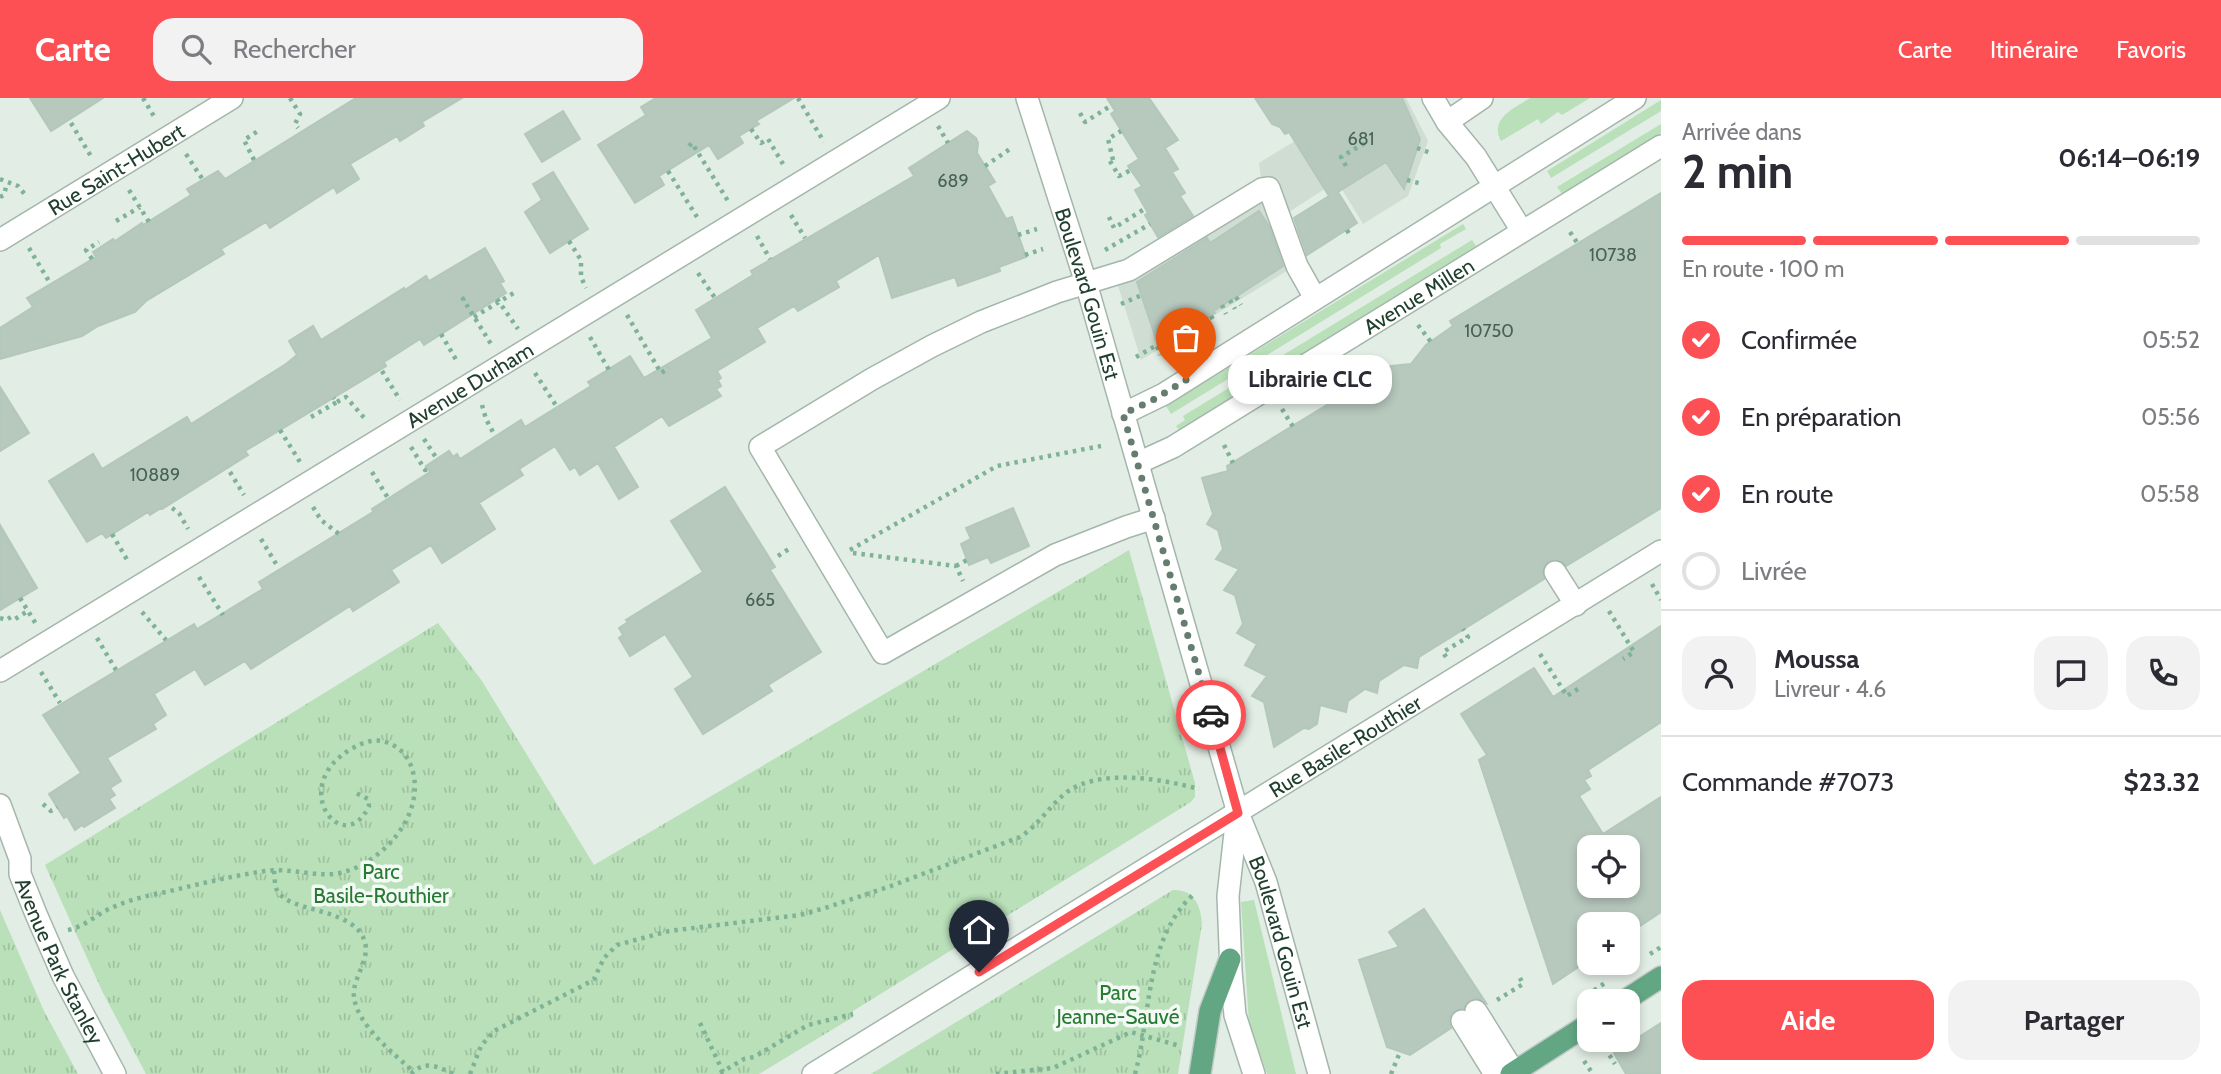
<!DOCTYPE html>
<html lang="fr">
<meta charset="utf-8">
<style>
body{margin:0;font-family:Cabin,sans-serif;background:#f2f2f3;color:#2b2b33;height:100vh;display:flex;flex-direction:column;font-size:26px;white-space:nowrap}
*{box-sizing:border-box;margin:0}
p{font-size:23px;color:#7c7c81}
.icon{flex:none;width:38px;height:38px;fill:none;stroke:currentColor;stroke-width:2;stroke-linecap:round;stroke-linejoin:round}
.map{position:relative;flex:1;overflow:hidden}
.sheet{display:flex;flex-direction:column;background:#fff;width:560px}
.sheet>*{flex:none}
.tools{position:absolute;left:1577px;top:737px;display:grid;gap:14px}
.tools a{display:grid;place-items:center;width:63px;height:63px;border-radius:14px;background:#fff;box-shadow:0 4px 10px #0003;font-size:35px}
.pin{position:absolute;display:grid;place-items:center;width:60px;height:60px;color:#fff;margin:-72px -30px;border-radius:50% 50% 50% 0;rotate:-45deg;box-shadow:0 0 7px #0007}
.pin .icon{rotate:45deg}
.courier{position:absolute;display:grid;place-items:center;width:70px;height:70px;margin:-35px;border:5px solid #fd5054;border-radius:50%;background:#fff;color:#222;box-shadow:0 2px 9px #0007}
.bubble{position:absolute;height:49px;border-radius:21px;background:#fff;box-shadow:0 4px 10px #0003;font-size:23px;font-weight:700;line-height:49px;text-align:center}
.headline em{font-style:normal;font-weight:700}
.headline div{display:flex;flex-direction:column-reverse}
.headline{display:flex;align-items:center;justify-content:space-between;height:119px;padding:0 21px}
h1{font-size:46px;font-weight:700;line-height:52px}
.bar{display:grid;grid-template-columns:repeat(4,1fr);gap:10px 7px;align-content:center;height:84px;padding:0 21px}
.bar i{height:9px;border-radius:5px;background:#e1e1e2}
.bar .selected{background:#fd5054}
.bar p{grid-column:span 4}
.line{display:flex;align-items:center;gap:18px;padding:0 21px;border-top:2px solid #e1e1e2}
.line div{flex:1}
.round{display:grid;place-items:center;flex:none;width:74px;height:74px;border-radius:21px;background:#f2f2f3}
ol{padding:0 21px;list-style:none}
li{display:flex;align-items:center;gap:21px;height:77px}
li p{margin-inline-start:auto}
li .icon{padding:7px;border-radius:50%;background:#fd5054;color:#fff;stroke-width:4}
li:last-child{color:#7c7c81}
li i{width:38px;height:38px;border:4px solid #e1e1e2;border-radius:50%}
.button{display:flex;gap:14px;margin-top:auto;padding:14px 21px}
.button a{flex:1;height:80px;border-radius:21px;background:#fd5054;color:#fff;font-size:28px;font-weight:700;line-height:80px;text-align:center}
.button a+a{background:#f2f2f3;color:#2b2b33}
header{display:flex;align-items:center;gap:42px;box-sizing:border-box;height:98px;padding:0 35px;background:#fd5054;color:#fff}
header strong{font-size:33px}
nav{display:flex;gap:38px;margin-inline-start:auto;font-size:24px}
.search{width:490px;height:63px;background:#f2f2f3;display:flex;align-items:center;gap:18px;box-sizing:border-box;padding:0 24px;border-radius:21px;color:#7c7c81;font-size:26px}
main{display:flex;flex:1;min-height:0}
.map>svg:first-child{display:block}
</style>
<header>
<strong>Carte</strong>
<div class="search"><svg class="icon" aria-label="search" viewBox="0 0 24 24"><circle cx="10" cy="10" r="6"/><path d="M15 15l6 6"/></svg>Rechercher</div>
<nav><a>Carte</a><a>Itinéraire</a><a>Favoris</a></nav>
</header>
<main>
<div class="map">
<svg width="1661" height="976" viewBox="0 0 1661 976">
<defs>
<pattern id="park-tufts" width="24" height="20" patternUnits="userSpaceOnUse" patternTransform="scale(1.75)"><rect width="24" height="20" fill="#b9e0b9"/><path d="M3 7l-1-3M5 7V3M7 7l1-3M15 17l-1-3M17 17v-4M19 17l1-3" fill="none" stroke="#9fc19f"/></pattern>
</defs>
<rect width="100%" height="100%" fill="#e2ede5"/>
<!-- built -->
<path fill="#d0ddd3" d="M1366,0H1406L1428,43L1408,98L1363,126L1337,83L1289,114L1303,163L1141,262L1112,168L1139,156L1261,80L1259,65Z"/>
<!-- grass -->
<path fill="#b9e0b9" d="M1530,0H1590L1562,17L1558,14L1541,26L1538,21L1501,43C1489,21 1514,10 1530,0Z
M1661,2V13L1551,80L1547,73Z
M1661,26V35L1562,96L1557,89Z
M1463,126L1466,131L1440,146L1441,150L1171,316L1166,308Z
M1472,142L1476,148L1179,332L1176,328L1185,322L1183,318Z
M1254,802L1296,976H1267L1249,925L1241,804Z"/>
<!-- park -->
<path fill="url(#park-tufts)" d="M1129,452L1195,685V699L1191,704L853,913V919L759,976H146L102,893L45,767L438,525L482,583L594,767Z
M1173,792C1194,791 1201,808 1202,826L1178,976H871Z
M0,812L44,913L78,976H0Z"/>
<!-- building -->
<path fill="#b7c8bd" stroke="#b3c7ba" stroke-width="2" fill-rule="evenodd" d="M30,0H103L51,33Z
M356,0H462L422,24L424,28L400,43L397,38L350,66L359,81L337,95L334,89L270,130L266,124L221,151L224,156L146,203L135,214L98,228L82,238L0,261V230L33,209L27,200L96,159L93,154L113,141L115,143L142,125L143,127L191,97L187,91L218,73L225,81Z
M656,0H794L756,23L759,26L739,38L743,45L718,61L709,47L659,78L664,87L635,105L598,47L646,17L641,9Z
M1107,0H1149L1178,42L1165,50L1178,71L1172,74L1185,95L1180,98L1193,118L1158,139L1145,117L1148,115L1135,92L1142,88L1128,68L1139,61L1111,16L1115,13Z
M1255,0H1402L1420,41L1404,91L1386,64L1338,94L1357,125L1307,157L1294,120L1329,98L1289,34L1285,36L1280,29L1272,26Z
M563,13L580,41L542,64L525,36Z
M967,33L976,40L978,45L977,55L995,84L988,88L1006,121L1012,119L1026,159L999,169L1000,173L958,188L955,179L892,200L879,157L836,183L839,189L798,213L794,208L757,230L765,244L717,273L721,280L718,282L721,288L716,291L721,298L669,328L662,318L614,349L638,389L619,401L598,365L580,377L575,369L570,372L555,348L519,371L523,377L479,405L495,431L442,465L431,447L391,472L399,484L353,513L350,508L251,571L245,563L205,587L195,571L154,596L166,617L153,626L156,631L107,660L121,683L110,690L115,697L109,701L115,710L84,729L82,727L75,732L67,718L64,720L49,696L81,675L43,617L194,526L197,531L263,491L259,484L373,414L372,411L430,374L426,368L449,353L453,359L457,356L460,361L521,322L525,329L591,288L588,284L630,258L644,280L712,240L696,212L753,177L751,173L914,78L909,70Z
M553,74L588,131L550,155L525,114L542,102L533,86Z
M1661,95V410L1566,468L1560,462L1549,463L1543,469L1544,481L1419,559L1417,570L1404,567L1379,583L1377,595L1365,591L1348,603L1346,614L1320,607L1317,626L1309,631L1304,630L1274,649L1264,604L1252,598L1267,578L1245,567L1257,546L1237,535L1243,526L1235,497L1224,492L1239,471L1216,461L1223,451L1218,432L1207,426L1213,416L1202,380L1228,373L1227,368L1391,268L1411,266L1426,247L1453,228L1450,223Z
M1259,113L1269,128L1283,168L1214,213L1215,215L1159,250L1137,184L1207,140L1210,145Z
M485,150L504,183L500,185L506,195L424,247L420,241L384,264L386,268L245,353L248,357L162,411L161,410L150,417L148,414L106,440L102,435L87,444L49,383L93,356L102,371L187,319L191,326L286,266L297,257L289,243L313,228L321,242L404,190L405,192L426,178L429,183Z
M0,289L29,335L0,353Z
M725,389L775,469L770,472L821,554L768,587L772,593L703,636L675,591L693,579L665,536L630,558L619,540L623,537L619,530L628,524L626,522L703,474L671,423Z
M1013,410L1029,448L991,465L988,459L969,467L961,446L971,441L966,430Z
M0,427L37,490L0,512Z
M1661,528V624L1588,672L1591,678L1584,682L1590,691L1579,698L1603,736L1661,699V814L1628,836V826H1589V862L1553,886L1479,662L1487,657L1461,616L1534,570L1553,599ZM1589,749H1628V788H1589Z
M1424,811L1486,905L1476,900L1469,902L1464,910L1456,912L1451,916L1449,923L1451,930L1410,957L1387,949L1359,862L1399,849L1389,834Z
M1661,925V976H1626L1614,955Z"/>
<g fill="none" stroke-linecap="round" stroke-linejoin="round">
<defs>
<g id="minor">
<path id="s1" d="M1027,0L1086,185L1238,715L1266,784L1319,976"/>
<path d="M1433,0L1447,24L1476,59L1522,133"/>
<path d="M1447,24L1482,0"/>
<path id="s2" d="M0,142L232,0"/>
<path d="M1123,316L1164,296L1635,0"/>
<path id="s3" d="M1138,365L1173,349L1661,48"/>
<path d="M1154,420L1126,429L1055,457L883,555L760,349L872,281L932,248L981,224L1057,194L1129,172L1262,91L1269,90L1297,168L1315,200"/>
<path d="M1555,474L1576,507"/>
<path id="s4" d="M0,573L939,0"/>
<path id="s5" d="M0,707L20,761V776L36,816L63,878L115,976"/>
<path d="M1237,717L1228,798L1231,873L1235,917L1254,976"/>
<path d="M1476,913L1514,974"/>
<path d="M1462,923L1495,976"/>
<path id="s6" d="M813,976L1661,453"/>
</g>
<path id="major" d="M1624,903L1661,879
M1200,976L1210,913L1230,861
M1511,976L1589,926"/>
</defs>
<!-- minor casing -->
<use href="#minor" stroke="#a4b6ab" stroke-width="24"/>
<!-- major casing -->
<use href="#major" stroke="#c1cac5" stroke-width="24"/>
<!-- path -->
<path stroke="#7fb395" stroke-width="4.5" stroke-dasharray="3.5 5" stroke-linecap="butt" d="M143,0L155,20
M290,0L300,16L295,26L298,30
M798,0L824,44
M1080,15L1085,24L1112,7
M71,25L92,60
M938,28L948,45
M751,31L761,45L768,41L783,66
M689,48L692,45L728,103
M1417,50L1431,55
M186,56L203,82
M254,62L244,42L258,33
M1113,62L1108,41L1121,33
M1110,63L1119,78L1131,72
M985,68L1013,49
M1346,68L1341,59L1363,46L1361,41
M668,73L697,119
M0,81L18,88L27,99
M1407,82L1422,86
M129,92L149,124
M0,99L4,97L7,85
M791,117L805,140
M1109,119L1114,130L1146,110
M116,123L140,109
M1347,132L1351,139
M1570,134L1578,146
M1018,137L1037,131
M757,138L770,161
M569,143L581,162V179L586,190
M29,150L50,185
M1105,152L1150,126
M1025,157L1043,151
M92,161L86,152L99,144
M698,175L715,200
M1236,199L1241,207
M465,200L463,201L491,246
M497,201L518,231
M1230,202L1235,211
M1121,206L1142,197
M1222,207L1226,216
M627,217L661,275L669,270
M1211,218L1214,223
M474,219L517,193
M1418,227L1431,244
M441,236L458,265
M590,239L609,272
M1136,259L1157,247L1160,257
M1350,269L1361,286
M382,273L400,302
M535,275L557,309
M337,304L346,299L366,322
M482,307L486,321L495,338
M1282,311L1295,332
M311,319L337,304L334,300
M280,332L300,364
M424,341L437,361
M1224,347L1233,365
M411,349L425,372L428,371
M230,374L244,397
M372,374L388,400
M313,409L321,422L339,436
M172,410L179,415L188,431
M112,436L129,465
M261,441L278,469
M850,452L997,368L1101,348
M853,455L956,468L963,483
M778,458L792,449
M956,468L967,462
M199,479L223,517
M1652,486L1661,502
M20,500L36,526
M1609,513L1634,554L1623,561
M142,514L166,542
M0,520L6,522L11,519L15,521L28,513
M97,540L116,572
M1540,556L1567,598L1578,591
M1446,559L1443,554L1468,539L1463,531
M41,574L60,605
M43,706L51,713L57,709
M274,773C275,779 274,788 278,794C291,813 339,810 359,833C378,856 351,878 354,899C357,927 394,956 413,973
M68,832C82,829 93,820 105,813C124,803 145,798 166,794C199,786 232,778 265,773C291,769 319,781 344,774C383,763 421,720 414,679C411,662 403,650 386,644C373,640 362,645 351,651C286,689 344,762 369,708L368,701L356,695
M1650,856L1661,849
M1497,902L1523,886L1520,880
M1580,902L1605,885
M700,925L723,974
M1605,950L1615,966
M1584,963L1593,976
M720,975L744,961L754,959L808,927L853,916
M411,976C425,962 437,968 453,976
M470,976L481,948L494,933L586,886L594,881L604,860L617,847L669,833L800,817L825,810L891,788L1020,739C1039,727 1050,707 1067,694C1100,670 1162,681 1199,691
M996,976L1053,970L1131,934L1180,948
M1135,976C1152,915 1144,841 1195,795
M1391,976L1400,954"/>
<!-- minor -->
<use href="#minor" stroke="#fff" stroke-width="21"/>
<!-- major -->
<use href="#major" stroke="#63a683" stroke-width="21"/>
</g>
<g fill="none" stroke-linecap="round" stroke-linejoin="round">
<!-- done -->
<path stroke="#647d6f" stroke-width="7" stroke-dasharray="0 12.6" d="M1186,282L1153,302L1123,316L1211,617"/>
<!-- route -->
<path stroke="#fd5054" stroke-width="9" d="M979,874L1238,715L1211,617"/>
</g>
<g text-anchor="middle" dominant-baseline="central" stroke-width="7" stroke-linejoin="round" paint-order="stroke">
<!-- number labels -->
<g font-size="18" fill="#466252">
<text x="1361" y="41">681</text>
<text x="953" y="83">689</text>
<text x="1613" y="157">10738</text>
<text x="1489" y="233">10750</text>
<text x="155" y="377">10889</text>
<text x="760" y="502">665</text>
</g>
<!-- street labels -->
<g font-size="21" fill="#20402f" stroke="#f3f9f4">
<text stroke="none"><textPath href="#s2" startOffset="136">Rue Saint-Hubert</textPath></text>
<text stroke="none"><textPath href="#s1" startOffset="205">Boulevard Gouin Est</textPath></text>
<text stroke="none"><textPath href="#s3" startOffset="327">Avenue Millen</textPath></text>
<text stroke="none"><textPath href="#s4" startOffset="550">Avenue Durham</textPath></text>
<text stroke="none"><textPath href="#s6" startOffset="625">Rue Basile-Routhier</textPath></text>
<text stroke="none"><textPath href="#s1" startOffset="882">Boulevard Gouin Est</textPath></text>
<text stroke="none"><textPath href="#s5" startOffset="168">Avenue Park Stanley</textPath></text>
</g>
<!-- park labels -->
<g font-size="21" fill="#277a31" stroke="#f3f9f4">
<text x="381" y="773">Parc<tspan x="381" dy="24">Basile-Routhier</tspan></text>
<text x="1118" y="894">Parc<tspan x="1118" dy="24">Jeanne-Sauvé</tspan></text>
</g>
</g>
</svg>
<div class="tools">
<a><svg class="icon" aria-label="locate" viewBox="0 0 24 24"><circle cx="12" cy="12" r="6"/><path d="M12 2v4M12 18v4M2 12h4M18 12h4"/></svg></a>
<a>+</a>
<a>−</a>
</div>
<div class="pin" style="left:1186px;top:282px;background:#ea580c"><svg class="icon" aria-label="bag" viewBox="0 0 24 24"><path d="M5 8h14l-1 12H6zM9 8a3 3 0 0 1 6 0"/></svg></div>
<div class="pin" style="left:979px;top:874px;background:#1f2937"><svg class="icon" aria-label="home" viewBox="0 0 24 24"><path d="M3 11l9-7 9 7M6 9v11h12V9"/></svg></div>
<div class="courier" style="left:1211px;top:617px"><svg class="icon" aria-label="car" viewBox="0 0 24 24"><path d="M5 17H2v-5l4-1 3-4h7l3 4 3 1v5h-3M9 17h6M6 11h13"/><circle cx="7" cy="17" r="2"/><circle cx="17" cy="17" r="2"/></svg></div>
<div class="bubble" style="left:1228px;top:257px;width:164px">Librairie CLC</div>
</div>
<section class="sheet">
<div class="headline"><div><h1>2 min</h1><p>Arrivée dans</p></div><em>06:14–06:19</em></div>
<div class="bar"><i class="selected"></i><i class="selected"></i><i class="selected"></i><i></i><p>En route · 100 m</p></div>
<ol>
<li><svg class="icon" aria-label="check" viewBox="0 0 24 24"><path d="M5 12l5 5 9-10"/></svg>Confirmée<p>05:52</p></li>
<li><svg class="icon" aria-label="check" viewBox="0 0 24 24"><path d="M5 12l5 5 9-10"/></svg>En préparation<p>05:56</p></li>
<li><svg class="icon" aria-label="check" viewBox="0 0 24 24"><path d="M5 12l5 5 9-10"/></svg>En route<p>05:58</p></li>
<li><i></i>Livrée</li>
</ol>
<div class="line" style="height:126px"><a class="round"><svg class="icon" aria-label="person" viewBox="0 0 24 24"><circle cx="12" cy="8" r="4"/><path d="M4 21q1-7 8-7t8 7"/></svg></a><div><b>Moussa</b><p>Livreur · 4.6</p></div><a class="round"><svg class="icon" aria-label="chat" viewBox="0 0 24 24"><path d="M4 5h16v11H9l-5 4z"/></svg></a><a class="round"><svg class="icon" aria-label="phone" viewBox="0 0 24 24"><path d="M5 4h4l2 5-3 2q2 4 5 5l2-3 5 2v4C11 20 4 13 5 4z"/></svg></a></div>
<div class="line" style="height:91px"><div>Commande #7073</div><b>$23.32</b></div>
<div class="button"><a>Aide</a><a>Partager</a></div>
</section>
</main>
